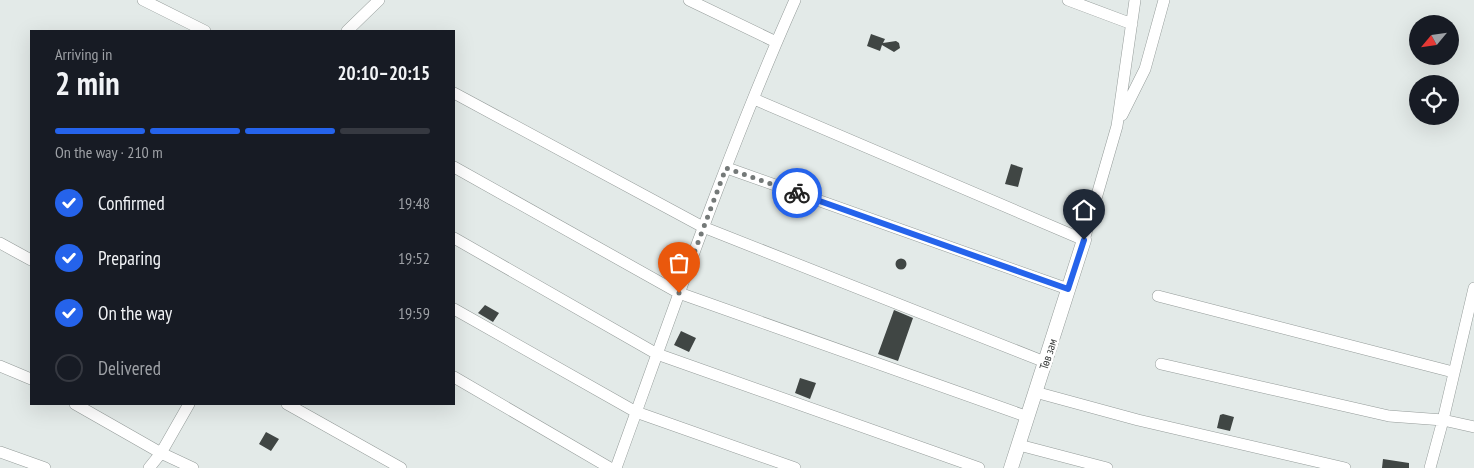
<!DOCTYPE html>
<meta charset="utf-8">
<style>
body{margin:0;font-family:"PT Sans Narrow",sans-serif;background:#242831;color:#f1f3f6;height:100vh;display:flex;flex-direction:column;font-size:19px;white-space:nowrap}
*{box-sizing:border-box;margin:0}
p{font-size:16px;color:#9ea1a6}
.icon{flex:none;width:28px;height:28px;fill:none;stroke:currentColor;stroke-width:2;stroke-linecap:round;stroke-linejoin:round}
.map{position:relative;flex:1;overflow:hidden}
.panel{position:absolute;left:30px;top:30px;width:425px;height:375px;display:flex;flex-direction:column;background:#171b24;border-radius:0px;box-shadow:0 5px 20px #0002}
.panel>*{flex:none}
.needle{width:32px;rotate:241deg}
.buttons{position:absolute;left:1409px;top:15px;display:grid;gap:10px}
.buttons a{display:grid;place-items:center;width:50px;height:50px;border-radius:50%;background:#171b24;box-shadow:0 5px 20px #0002;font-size:25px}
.pin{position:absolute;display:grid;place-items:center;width:42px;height:42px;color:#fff;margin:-51px -21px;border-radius:50% 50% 50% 0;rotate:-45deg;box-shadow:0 0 5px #0007}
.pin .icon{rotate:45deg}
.courier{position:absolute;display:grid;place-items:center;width:50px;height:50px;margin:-25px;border:4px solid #2563eb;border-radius:50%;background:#fff;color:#222;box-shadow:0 1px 6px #0007}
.summary em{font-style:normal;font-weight:700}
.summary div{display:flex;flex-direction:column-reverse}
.summary{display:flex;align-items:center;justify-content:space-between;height:85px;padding:0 25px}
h1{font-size:32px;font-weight:700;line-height:38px}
.bar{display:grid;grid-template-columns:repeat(4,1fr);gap:8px 5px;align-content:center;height:60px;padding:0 25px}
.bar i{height:6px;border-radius:4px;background:#363941}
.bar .current{background:#2563eb}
.bar p{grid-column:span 4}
ol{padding:0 25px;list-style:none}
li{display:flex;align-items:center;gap:15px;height:55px}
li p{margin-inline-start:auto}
li .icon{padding:5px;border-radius:50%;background:#2563eb;color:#fff;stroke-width:4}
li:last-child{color:#9ea1a6}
li i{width:28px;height:28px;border:2px solid #363941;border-radius:50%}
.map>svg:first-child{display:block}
</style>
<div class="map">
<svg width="1474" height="468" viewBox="0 0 1474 468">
<rect width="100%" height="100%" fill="#e3eae8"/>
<!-- building -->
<path fill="#404644" d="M871,34L885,39L883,43L896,41L899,43L900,48L894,52L882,45L880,51L867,46Z
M1011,164L1023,168L1018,187L1005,184Z
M895.5 264a5.5 5.5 0 1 1 11 0a5.5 5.5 0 1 1-11 0Z
M485,305L499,313L493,322L478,313Z
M894,310L913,318L898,361L878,354Z
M681,331L696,338L689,352L674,345Z
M800,378L816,383L810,399L795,393Z
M1223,414L1234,417L1230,431L1217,428L1220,415Z
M266,432L279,439L271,451L259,444Z
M1383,459L1409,463V468H1382Z"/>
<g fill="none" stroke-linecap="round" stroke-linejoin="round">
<defs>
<path id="minor" d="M143,0L205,31
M689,0L776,42
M1068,0L1132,24
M347,31L379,0
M454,93L703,227L1045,362
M754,99L1084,240L1117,126L1135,0
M1122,115L1145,69L1164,0
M454,167L679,293L1028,417
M727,168L1068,289
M454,238L657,354L979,468
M0,243L31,260
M1158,296L1453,372
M454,309L636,412L795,468
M1161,364L1389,416L1443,420L1474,427
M0,366L31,379
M454,377L610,468
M1035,392L1138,420L1345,468
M75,404L161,453L193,468
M287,404L401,468
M1019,445L1107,468
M0,452L45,468
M149,468L161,453L189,404
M616,468C673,311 727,153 795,0
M1430,468L1443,420L1474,288"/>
<path id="tertiary" d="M1011,468L1084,240"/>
</defs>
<!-- minor casing -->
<use href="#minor" stroke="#949b99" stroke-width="12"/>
<!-- tertiary casing -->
<use href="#tertiary" stroke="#949b99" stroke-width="15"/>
<!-- minor -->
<use href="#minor" stroke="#fff" stroke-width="11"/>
<!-- tertiary -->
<use href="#tertiary" stroke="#fff" stroke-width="14"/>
</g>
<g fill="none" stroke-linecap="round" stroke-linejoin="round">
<!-- done -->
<path stroke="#747978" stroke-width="5" stroke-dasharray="0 9" d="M679,293L726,168L797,193"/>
<!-- route -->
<path stroke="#2563eb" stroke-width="6" d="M797,193L1068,289L1084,240"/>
</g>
<g text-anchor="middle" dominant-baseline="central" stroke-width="5" stroke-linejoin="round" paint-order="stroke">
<!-- street labels -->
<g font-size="12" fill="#393c3b" stroke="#fff">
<text transform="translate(1048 354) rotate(-72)">Төв зам</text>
</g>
</g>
</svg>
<div class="buttons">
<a><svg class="needle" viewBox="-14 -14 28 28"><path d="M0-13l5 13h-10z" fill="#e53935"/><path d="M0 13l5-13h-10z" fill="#9ea1a6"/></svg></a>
<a><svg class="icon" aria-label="locate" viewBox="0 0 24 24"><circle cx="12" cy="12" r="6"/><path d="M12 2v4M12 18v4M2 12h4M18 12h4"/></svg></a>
</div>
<div class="pin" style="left:679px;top:293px;background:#ea580c"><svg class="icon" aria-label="bag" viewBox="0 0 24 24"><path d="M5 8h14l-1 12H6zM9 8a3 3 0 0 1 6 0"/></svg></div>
<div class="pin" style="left:1084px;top:240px;background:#1f2937"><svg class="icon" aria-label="home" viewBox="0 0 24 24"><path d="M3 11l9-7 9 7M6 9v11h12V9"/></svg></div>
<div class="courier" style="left:797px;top:193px"><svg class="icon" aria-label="bike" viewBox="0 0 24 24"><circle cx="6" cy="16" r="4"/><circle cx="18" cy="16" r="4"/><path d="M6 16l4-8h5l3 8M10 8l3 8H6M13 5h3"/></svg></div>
<section class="panel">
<div class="summary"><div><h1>2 min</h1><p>Arriving in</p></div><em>20:10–20:15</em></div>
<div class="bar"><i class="current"></i><i class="current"></i><i class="current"></i><i></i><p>On the way · 210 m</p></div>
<ol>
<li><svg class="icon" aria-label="check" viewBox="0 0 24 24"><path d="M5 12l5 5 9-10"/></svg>Confirmed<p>19:48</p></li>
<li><svg class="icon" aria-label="check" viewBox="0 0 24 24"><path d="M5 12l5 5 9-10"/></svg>Preparing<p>19:52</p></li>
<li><svg class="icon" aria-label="check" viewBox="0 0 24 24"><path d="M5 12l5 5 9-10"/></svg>On the way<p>19:59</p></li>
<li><i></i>Delivered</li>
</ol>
</section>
</div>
